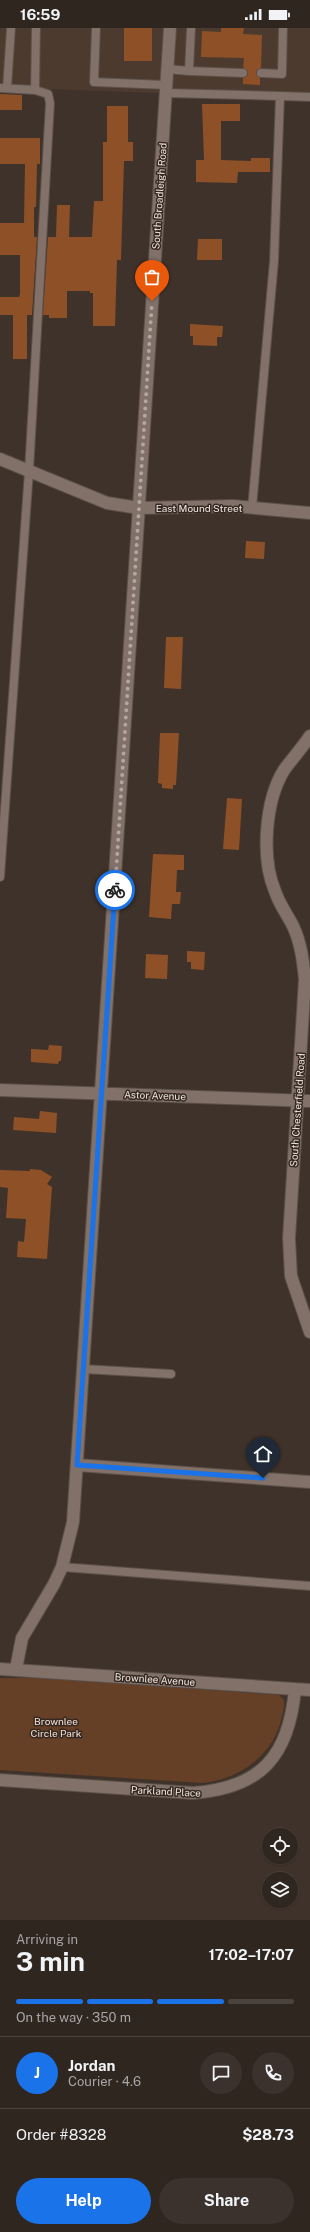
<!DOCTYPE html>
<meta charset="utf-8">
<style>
body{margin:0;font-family:"Public Sans",sans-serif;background:#3b322d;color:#f1f3f6;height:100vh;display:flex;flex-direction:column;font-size:15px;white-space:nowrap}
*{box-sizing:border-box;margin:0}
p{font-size:13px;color:#a7a5a5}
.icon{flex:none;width:22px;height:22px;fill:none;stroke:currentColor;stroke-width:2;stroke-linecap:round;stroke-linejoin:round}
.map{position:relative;height:1892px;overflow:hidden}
.side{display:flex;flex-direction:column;background:#2f2620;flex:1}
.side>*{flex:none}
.controls{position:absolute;left:262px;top:1800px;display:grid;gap:8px}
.controls a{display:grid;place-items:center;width:36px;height:36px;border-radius:50%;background:#2f2620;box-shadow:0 1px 3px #0004,0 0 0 1px #4a433e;font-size:20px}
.pin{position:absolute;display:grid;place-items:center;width:34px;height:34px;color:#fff;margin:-41px -17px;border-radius:50% 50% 50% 0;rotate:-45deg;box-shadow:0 0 4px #0007}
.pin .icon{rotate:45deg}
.courier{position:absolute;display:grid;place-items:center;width:40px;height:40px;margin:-20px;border:3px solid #1a73e8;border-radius:50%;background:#fff;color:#222;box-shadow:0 1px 5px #0007}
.overview em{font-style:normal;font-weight:700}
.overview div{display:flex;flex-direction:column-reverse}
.overview{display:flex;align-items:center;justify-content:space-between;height:68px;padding:0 16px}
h1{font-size:26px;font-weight:700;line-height:30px}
.bar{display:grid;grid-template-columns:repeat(4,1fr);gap:6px 4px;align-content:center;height:48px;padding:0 16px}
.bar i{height:5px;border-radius:3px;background:#4a433e}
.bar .on{background:#1a73e8}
.bar p{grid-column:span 4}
.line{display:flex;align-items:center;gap:10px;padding:0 16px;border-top:1px solid #4a433e}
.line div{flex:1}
.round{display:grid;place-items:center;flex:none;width:42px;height:42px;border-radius:21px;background:#3b322d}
.action{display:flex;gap:8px;margin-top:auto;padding:8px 16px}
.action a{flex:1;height:46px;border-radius:24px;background:#1a73e8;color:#fff;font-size:16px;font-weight:700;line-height:46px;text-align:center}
.action a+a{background:#3b322d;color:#f1f3f6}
.status{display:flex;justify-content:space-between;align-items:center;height:28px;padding:0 20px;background:#2f2620;direction:ltr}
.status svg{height:11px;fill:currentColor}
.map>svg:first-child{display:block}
</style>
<div class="status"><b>16:59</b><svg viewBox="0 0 49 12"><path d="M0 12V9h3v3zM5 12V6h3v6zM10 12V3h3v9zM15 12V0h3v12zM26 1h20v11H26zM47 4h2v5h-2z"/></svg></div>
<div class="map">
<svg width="310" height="1892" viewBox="0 0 310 1892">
<rect width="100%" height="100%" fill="#3f322a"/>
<!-- built -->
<path fill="#4c3a2e" d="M0,0H310V71L0,59Z"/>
<!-- green -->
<path fill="#653f26" d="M0,1650H39L279,1667L284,1672C285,1680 282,1688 280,1696C269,1731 237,1751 203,1755L0,1742Z"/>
<!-- building -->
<path fill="#8e5127" d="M124,0H152V33H124Z
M221,0H244L243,6L262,7L261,40L256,45L260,50V57L243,56V50L247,48L248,45L243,40L244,30L201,29L202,3L221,4Z
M0,66L22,67V82H0Z
M202,76H240V93H221V132L251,133V130H270V144H238L237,155L196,154V132H204Z
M107,78H128V114H133V133H124L121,232H117L115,298H93V265H90V263H67V290H49V287H43L48,209H56L57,177H70L69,209H92L94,173H103V114H107Z
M0,110H40V136H37L36,179H34V209H37L32,287H27V331H13V287H0V269H19L20,266V227H0V195H24L25,136H0Z
M198,211H222V232H197Z
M190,296L223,298L222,309H217V318L193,317V308H190Z
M246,513L265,514L264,531L245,530Z
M166,609H183L181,661L164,660Z
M160,705H179L176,757H173V761L162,760V756L158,755Z
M227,770L242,771L239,822L223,821Z
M153,826L184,827V842H177L176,864H181L180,876H172L171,891L149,889Z
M187,923L205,924L204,942L191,941V934H187Z
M146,926L168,927L167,951L145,950Z
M49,1017L62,1018L61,1033H59L58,1036L31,1034V1021L48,1022Z
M40,1083L57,1085L56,1105L13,1102L14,1089L39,1091Z
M30,1141L41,1142L52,1149L47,1156L52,1159L47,1231L17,1229L18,1213L24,1214L26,1191L6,1190L8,1160L0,1159V1142L30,1143Z"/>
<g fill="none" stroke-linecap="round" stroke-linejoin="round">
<defs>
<path id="service" d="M96,0L94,54L166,57
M191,0L189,43L243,45
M167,41L189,43
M261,45L282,46L283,0
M0,60L35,62L48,66L50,75L29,443L0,849
M7,60L11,0
M35,62L36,0
M166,65L280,68L274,233L252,480
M280,68L310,69
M83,1341L171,1346
M62,1539L310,1558"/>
<path id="minor" d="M0,431L107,475L139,480L233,478L310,485
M310,708C302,720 292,731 284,742C265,773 261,830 275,863C279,876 287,886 293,898C301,915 303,933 305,951L289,1210L291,1248L310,1304
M0,1062L310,1073
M77,1437L310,1454
M0,1641L310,1662
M16,1641L22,1610L54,1556L62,1539L73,1494L170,0
M0,1752L193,1765C261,1760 289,1728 295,1661"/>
</defs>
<!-- service casing -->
<use href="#service" stroke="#5a4f48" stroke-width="10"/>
<!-- minor casing -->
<use href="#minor" stroke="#5a4f48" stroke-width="14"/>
<!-- service -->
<use href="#service" stroke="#817168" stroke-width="8"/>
<!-- minor -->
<use href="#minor" stroke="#817168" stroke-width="12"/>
</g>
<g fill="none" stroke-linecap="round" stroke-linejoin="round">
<!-- done -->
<path stroke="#b1a7a1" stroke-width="4" stroke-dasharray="0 7.2" d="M115,862L152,273"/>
<!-- route -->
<path stroke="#1a73e8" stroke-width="5" d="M115,862L77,1437L263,1450"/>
</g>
<g text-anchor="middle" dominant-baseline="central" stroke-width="3" stroke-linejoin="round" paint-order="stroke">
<!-- street labels -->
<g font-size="10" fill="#efe6e1" stroke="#352820">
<text transform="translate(159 168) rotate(-86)">South Broadleigh Road</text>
<text x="199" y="480">East Mound Street</text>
<text transform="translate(155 1067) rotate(2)">Astor Avenue</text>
<text transform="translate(297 1082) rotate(-86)">South Chesterfield Road</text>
<text transform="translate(155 1651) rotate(4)">Brownlee Avenue</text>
<text transform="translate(166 1763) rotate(3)">Parkland Place</text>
</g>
<!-- park labels -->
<g font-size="10" fill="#f2dfd4" stroke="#352820">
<text x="56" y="1693">Brownlee<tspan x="56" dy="12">Circle Park</tspan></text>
</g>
</g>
</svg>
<div class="controls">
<a><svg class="icon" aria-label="locate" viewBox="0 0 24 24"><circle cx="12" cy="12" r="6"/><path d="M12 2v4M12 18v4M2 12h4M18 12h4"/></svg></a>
<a><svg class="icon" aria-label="layers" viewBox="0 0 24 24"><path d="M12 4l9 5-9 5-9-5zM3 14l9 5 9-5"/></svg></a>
</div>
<div class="pin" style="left:152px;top:273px;background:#ea580c"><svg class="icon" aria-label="bag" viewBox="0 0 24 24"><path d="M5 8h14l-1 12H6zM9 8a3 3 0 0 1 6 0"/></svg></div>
<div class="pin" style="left:263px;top:1450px;background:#1f2937"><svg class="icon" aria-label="home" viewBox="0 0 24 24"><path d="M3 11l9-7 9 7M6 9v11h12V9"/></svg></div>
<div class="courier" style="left:115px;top:862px"><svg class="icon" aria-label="bike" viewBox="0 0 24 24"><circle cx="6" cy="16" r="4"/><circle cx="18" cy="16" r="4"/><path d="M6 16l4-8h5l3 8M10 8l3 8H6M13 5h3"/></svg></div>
</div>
<section class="side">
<div class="overview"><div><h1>3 min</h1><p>Arriving in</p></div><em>17:02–17:07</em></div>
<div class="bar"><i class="on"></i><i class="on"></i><i class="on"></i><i></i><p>On the way · 350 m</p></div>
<div class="line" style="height:72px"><b class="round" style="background:#1a73e8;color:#fff">J</b><div><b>Jordan</b><p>Courier · 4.6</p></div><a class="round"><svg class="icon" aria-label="chat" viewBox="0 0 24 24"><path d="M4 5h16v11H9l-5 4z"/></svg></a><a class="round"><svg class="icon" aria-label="phone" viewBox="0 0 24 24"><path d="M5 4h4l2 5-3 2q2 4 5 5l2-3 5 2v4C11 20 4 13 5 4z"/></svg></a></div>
<div class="line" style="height:52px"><div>Order #8328</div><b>$28.73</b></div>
<div class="action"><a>Help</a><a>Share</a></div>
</section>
